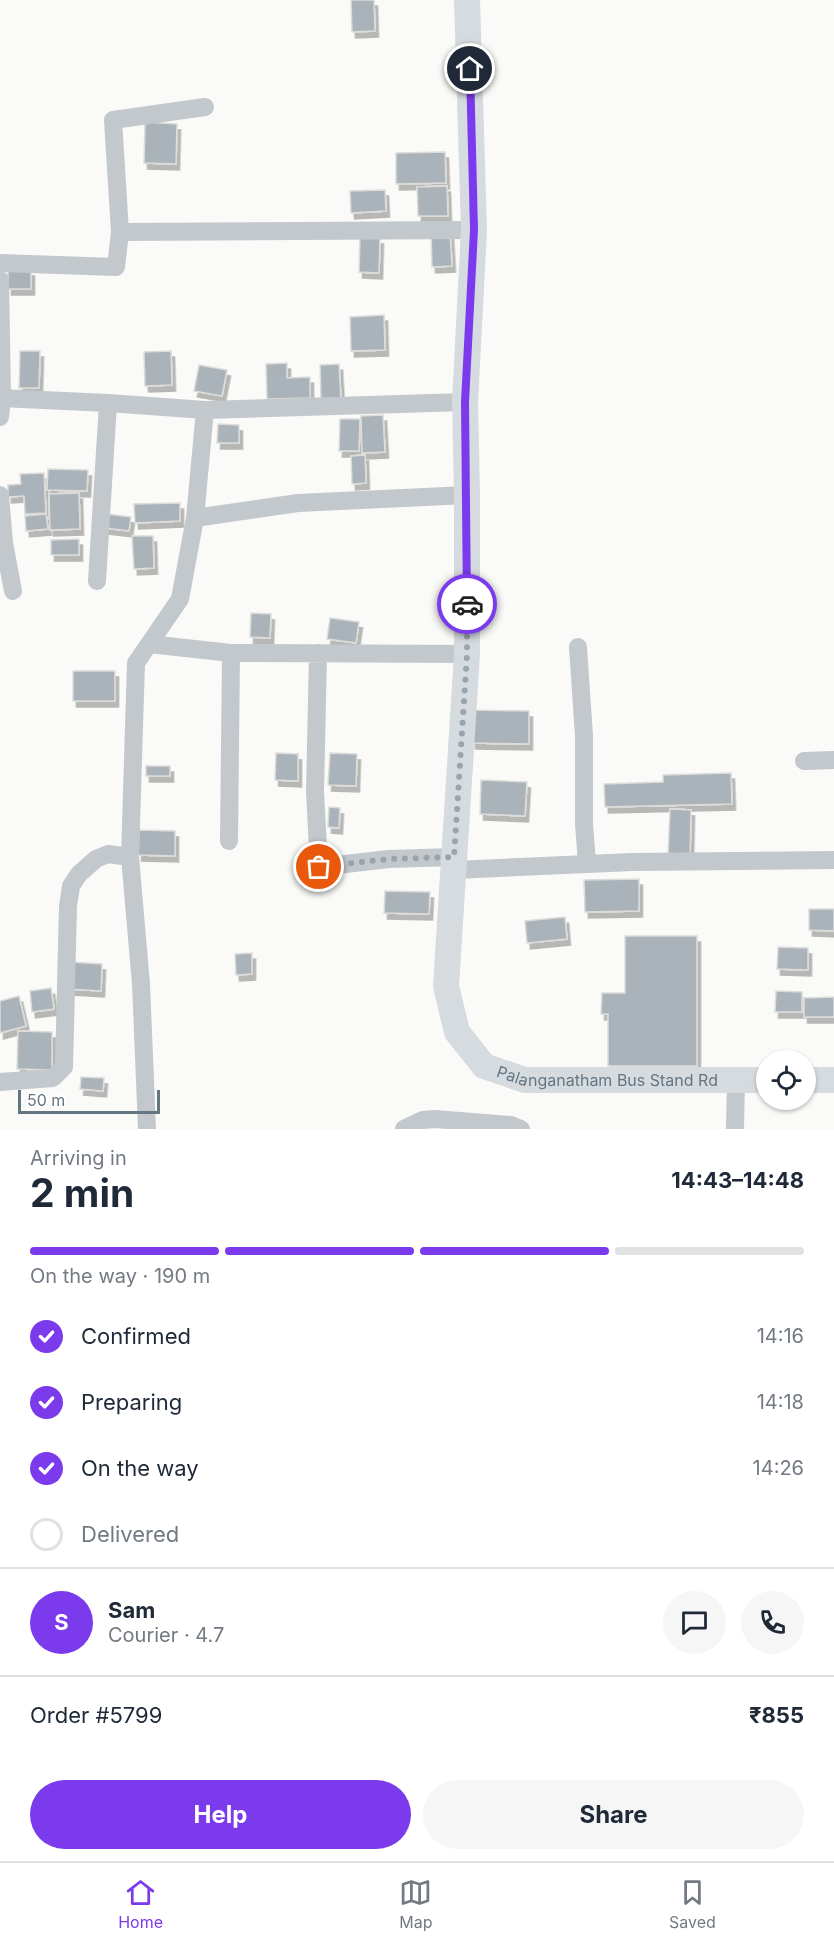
<!DOCTYPE html>
<meta charset="utf-8">
<style>
body{margin:0;font-family:Inter,sans-serif;background:#f6f6f7;color:#1f2937;height:100vh;display:flex;flex-direction:column;font-size:22px;white-space:nowrap}
*{box-sizing:border-box;margin:0}
p{font-size:20px;color:#747a83}
.icon{flex:none;width:33px;height:33px;fill:none;stroke:currentColor;stroke-width:2;stroke-linecap:round;stroke-linejoin:round}
.map{position:relative;height:1129px;overflow:hidden}
.sheet{display:flex;flex-direction:column;background:#fff;flex:1}
.sheet>*{flex:none}
.fabs{position:absolute;left:756px;top:1050px;display:grid;gap:12px}
.fabs a{display:grid;place-items:center;width:60px;height:60px;border-radius:50%;background:#fff;box-shadow:0 2px 4px #0004;font-size:30px}
.scale{position:absolute;left:18px;bottom:15px;width:142px;box-sizing:border-box;padding-left:6px;border:3px solid #657683;border-top:0;font-size:16px;line-height:21px;white-space:nowrap;color:#657683;-webkit-text-stroke:4px #fff;paint-order:stroke}
.pin{position:absolute;display:grid;place-items:center;width:51px;height:51px;color:#fff;margin:-26px;border:3px solid #fff;border-radius:50%;box-shadow:0 2px 6px #0007}
.courier{position:absolute;display:grid;place-items:center;width:60px;height:60px;margin:-30px;border:4px solid #7c3aed;border-radius:50%;background:#fff;color:#222;box-shadow:0 2px 8px #0007}
.head em{font-style:normal;font-weight:700}
.head div{display:flex;flex-direction:column-reverse}
.head{display:flex;align-items:center;justify-content:space-between;height:102px;padding:0 30px}
h1{font-size:39px;font-weight:700;line-height:45px}
.bar{display:grid;grid-template-columns:repeat(4,1fr);gap:9px 6px;align-content:center;height:72px;padding:0 30px}
.bar i{height:8px;border-radius:4px;background:#e0e1e3}
.bar .active{background:#7c3aed}
.bar p{grid-column:span 4}
.line{display:flex;align-items:center;gap:15px;padding:0 30px;border-top:2px solid #e0e1e3}
.line div{flex:1}
.round{display:grid;place-items:center;flex:none;width:63px;height:63px;border-radius:32px;background:#f6f6f7}
ol{padding:0 30px;list-style:none}
li{display:flex;align-items:center;gap:18px;height:66px}
li p{margin-inline-start:auto}
li .icon{padding:6px;border-radius:50%;background:#7c3aed;color:#fff;stroke-width:4}
li:last-child{color:#747a83}
li i{width:33px;height:33px;border:3px solid #e0e1e3;border-radius:50%}
.button{display:flex;gap:12px;margin-top:auto;padding:12px 30px}
.button a{flex:1;height:69px;border-radius:36px;background:#7c3aed;color:#fff;font-size:24px;font-weight:700;line-height:69px;text-align:center}
.button a+a{background:#f6f6f7;color:#1f2937}
.tab-bar{display:flex;justify-content:space-around;align-items:center;height:84px;border-top:2px solid #e0e1e3;background:#fff;font-size:16px;color:#747a83}
.tab-bar a{display:grid;justify-items:center;gap:3px}
.tab-bar .active{color:#7c3aed}
.map>svg:first-child{display:block}
</style>
<div class="map">
<svg width="834" height="1129" viewBox="0 0 834 1129">
<defs>
<filter id="shadow"><feDropShadow dx="3.5" dy="6" stdDeviation="0" flood-color="#0004"/></filter>
</defs>
<rect width="100%" height="100%" fill="#fafaf8"/>
<!-- building -->
<path fill="#aab3b9" stroke="#dcdcda" stroke-width="1.5" filter="url(#shadow)" d="M351,0H374L375,31L352,32Z
M145,122L177,124L176,164L144,163Z
M445,152L446,183L396,184V153Z
M447,186L448,216H418L417,187Z
M385,190L386,211L351,213L350,191Z
M431,232H450L452,266L432,267Z
M360,237L380,238L379,273L359,272Z
M8,270H31V289H8Z
M384,315L385,350L351,351L350,317Z
M20,351H40L39,388H19Z
M171,351L172,385L145,386L144,352Z
M287,363V378L310,377V398L267,399L266,364Z
M339,364L341,400H321L320,365Z
M199,365L227,370L222,396L194,391Z
M383,415L385,452L362,453L361,416Z
M340,419H360L359,451H339Z
M218,424L239,425V443H217Z
M365,455L366,483L352,484L351,456Z
M48,469L88,470L87,491L47,490Z
M44,473L46,513L25,514L24,496L8,497V485L21,484L20,474Z
M79,493L80,529L50,530L49,494Z
M180,503V521L135,523L134,504Z
M46,514L48,529L26,531L25,516Z
M107,514L131,517L129,531L105,528Z
M132,536H153L154,568L134,569Z
M79,539V555H51V540Z
M251,613L271,614L270,638L250,637Z
M330,618L359,622L356,643L327,639Z
M73,671H115V701H73Z
M472,710L529,711V744L472,743Z
M276,753L298,754V781L275,780Z
M330,753L357,754L356,786L328,785Z
M146,766H170V776H146Z
M731,773L732,804L605,807L604,784L663,782V775Z
M481,780L527,782L525,816L480,814Z
M329,807L340,808L339,828L328,827Z
M670,809L691,810L690,857L668,856Z
M139,830L175,831V856L138,855Z
M639,879V911L585,912L584,880Z
M385,891L430,892L429,914L384,913Z
M809,909H834V931L809,930Z
M565,917L567,939L527,943L525,921Z
M625,936H697V1066H608V1014H601L602,993H625Z
M778,947L808,948V970L777,969Z
M252,953V974L236,975L235,954Z
M71,962L102,964L101,991L69,989Z
M51,988L54,1009L32,1012L30,991Z
M776,991L802,992V1012H775Z
M19,996L26,1026L0,1033V1001Z
M834,997V1017H804V998Z
M18,1031L52,1032V1070L17,1069Z
M81,1077L104,1078L103,1091L80,1089Z"/>
<g fill="none" stroke-linecap="round" stroke-linejoin="round">
<!-- street -->
<path stroke="#c3c8cc" stroke-width="18" d="M205,107L113,120L120,232L474,230
M0,263L116,267L120,232
M0,280L2,398L0,417
M0,398L108,403
M0,495L4,543L13,591
M195,518L205,410
M97,581L108,403L205,410L465,402
M149,644L231,653
M578,647L584,736V824L587,863
M318,653L315,792L319,867L389,859L454,857
M804,761L834,760
M229,841L231,653L467,654
M454,870L632,862L834,860
M0,1082L53,1078L64,1067L68,906L71,886L79,874L96,859L108,854L130,857
M147,1129L141,984L130,857L136,663L180,599L195,518L298,503L467,495
M404,1129L423,1120L435,1119L511,1125L521,1129
M735,1129L736,1080"/>
<!-- secondary -->
<g stroke="#d6dbdf" stroke-width="26">
<path id="s1" d="M467,0L474,230L465,402L467,495V654L446,986L457,1032L484,1066L525,1080H766"/>
<path d="M806,1080H834"/>
</g>
</g>
<g fill="none" stroke-linecap="round" stroke-linejoin="round">
<!-- done -->
<path stroke="#99a4ac" stroke-width="6" stroke-dasharray="0 10.8" d="M319,867L389,859L454,857L467,654V604"/>
<!-- route -->
<path stroke="#7c3aed" stroke-width="8" d="M467,604L465,402L474,230L470,69"/>
</g>
<g text-anchor="middle" dominant-baseline="central" stroke-width="6" stroke-linejoin="round" paint-order="stroke">
<!-- street labels -->
<g font-size="16" fill="#657683" stroke="#fff">
<text stroke="none"><textPath href="#s1" startOffset="1203">Palanganatham Bus Stand Rd</textPath></text>
</g>
</g>
</svg>
<div class="fabs">
<a><svg class="icon" aria-label="locate" viewBox="0 0 24 24"><circle cx="12" cy="12" r="6"/><path d="M12 2v4M12 18v4M2 12h4M18 12h4"/></svg></a>
</div>
<div class="scale">50 m</div>
<div class="pin" style="left:319px;top:867px;background:#ea580c"><svg class="icon" aria-label="bag" viewBox="0 0 24 24"><path d="M5 8h14l-1 12H6zM9 8a3 3 0 0 1 6 0"/></svg></div>
<div class="pin" style="left:470px;top:69px;background:#1f2937"><svg class="icon" aria-label="home" viewBox="0 0 24 24"><path d="M3 11l9-7 9 7M6 9v11h12V9"/></svg></div>
<div class="courier" style="left:467px;top:604px"><svg class="icon" aria-label="car" viewBox="0 0 24 24"><path d="M5 17H2v-5l4-1 3-4h7l3 4 3 1v5h-3M9 17h6M6 11h13"/><circle cx="7" cy="17" r="2"/><circle cx="17" cy="17" r="2"/></svg></div>
</div>
<section class="sheet">
<div class="head"><div><h1>2 min</h1><p>Arriving in</p></div><em>14:43–14:48</em></div>
<div class="bar"><i class="active"></i><i class="active"></i><i class="active"></i><i></i><p>On the way · 190 m</p></div>
<ol>
<li><svg class="icon" aria-label="check" viewBox="0 0 24 24"><path d="M5 12l5 5 9-10"/></svg>Confirmed<p>14:16</p></li>
<li><svg class="icon" aria-label="check" viewBox="0 0 24 24"><path d="M5 12l5 5 9-10"/></svg>Preparing<p>14:18</p></li>
<li><svg class="icon" aria-label="check" viewBox="0 0 24 24"><path d="M5 12l5 5 9-10"/></svg>On the way<p>14:26</p></li>
<li><i></i>Delivered</li>
</ol>
<div class="line" style="height:108px"><b class="round" style="background:#7c3aed;color:#fff">S</b><div><b>Sam</b><p>Courier · 4.7</p></div><a class="round"><svg class="icon" aria-label="chat" viewBox="0 0 24 24"><path d="M4 5h16v11H9l-5 4z"/></svg></a><a class="round"><svg class="icon" aria-label="phone" viewBox="0 0 24 24"><path d="M5 4h4l2 5-3 2q2 4 5 5l2-3 5 2v4C11 20 4 13 5 4z"/></svg></a></div>
<div class="line" style="height:78px"><div>Order #5799</div><b>₹855</b></div>
<div class="button"><a>Help</a><a>Share</a></div>
</section>
<nav class="tab-bar">
<a class="active"><svg class="icon" aria-label="home" viewBox="0 0 24 24"><path d="M3 11l9-7 9 7M6 9v11h12V9"/></svg>Home</a>
<a><svg class="icon" aria-label="map" viewBox="0 0 24 24"><path d="M3 6l6-2 6 2 6-2v14l-6 2-6-2-6 2zM9 4v14M15 6v14"/></svg>Map</a>
<a><svg class="icon" aria-label="saved" viewBox="0 0 24 24"><path d="M7 4h10v16l-5-4-5 4z"/></svg>Saved</a>
</nav>
